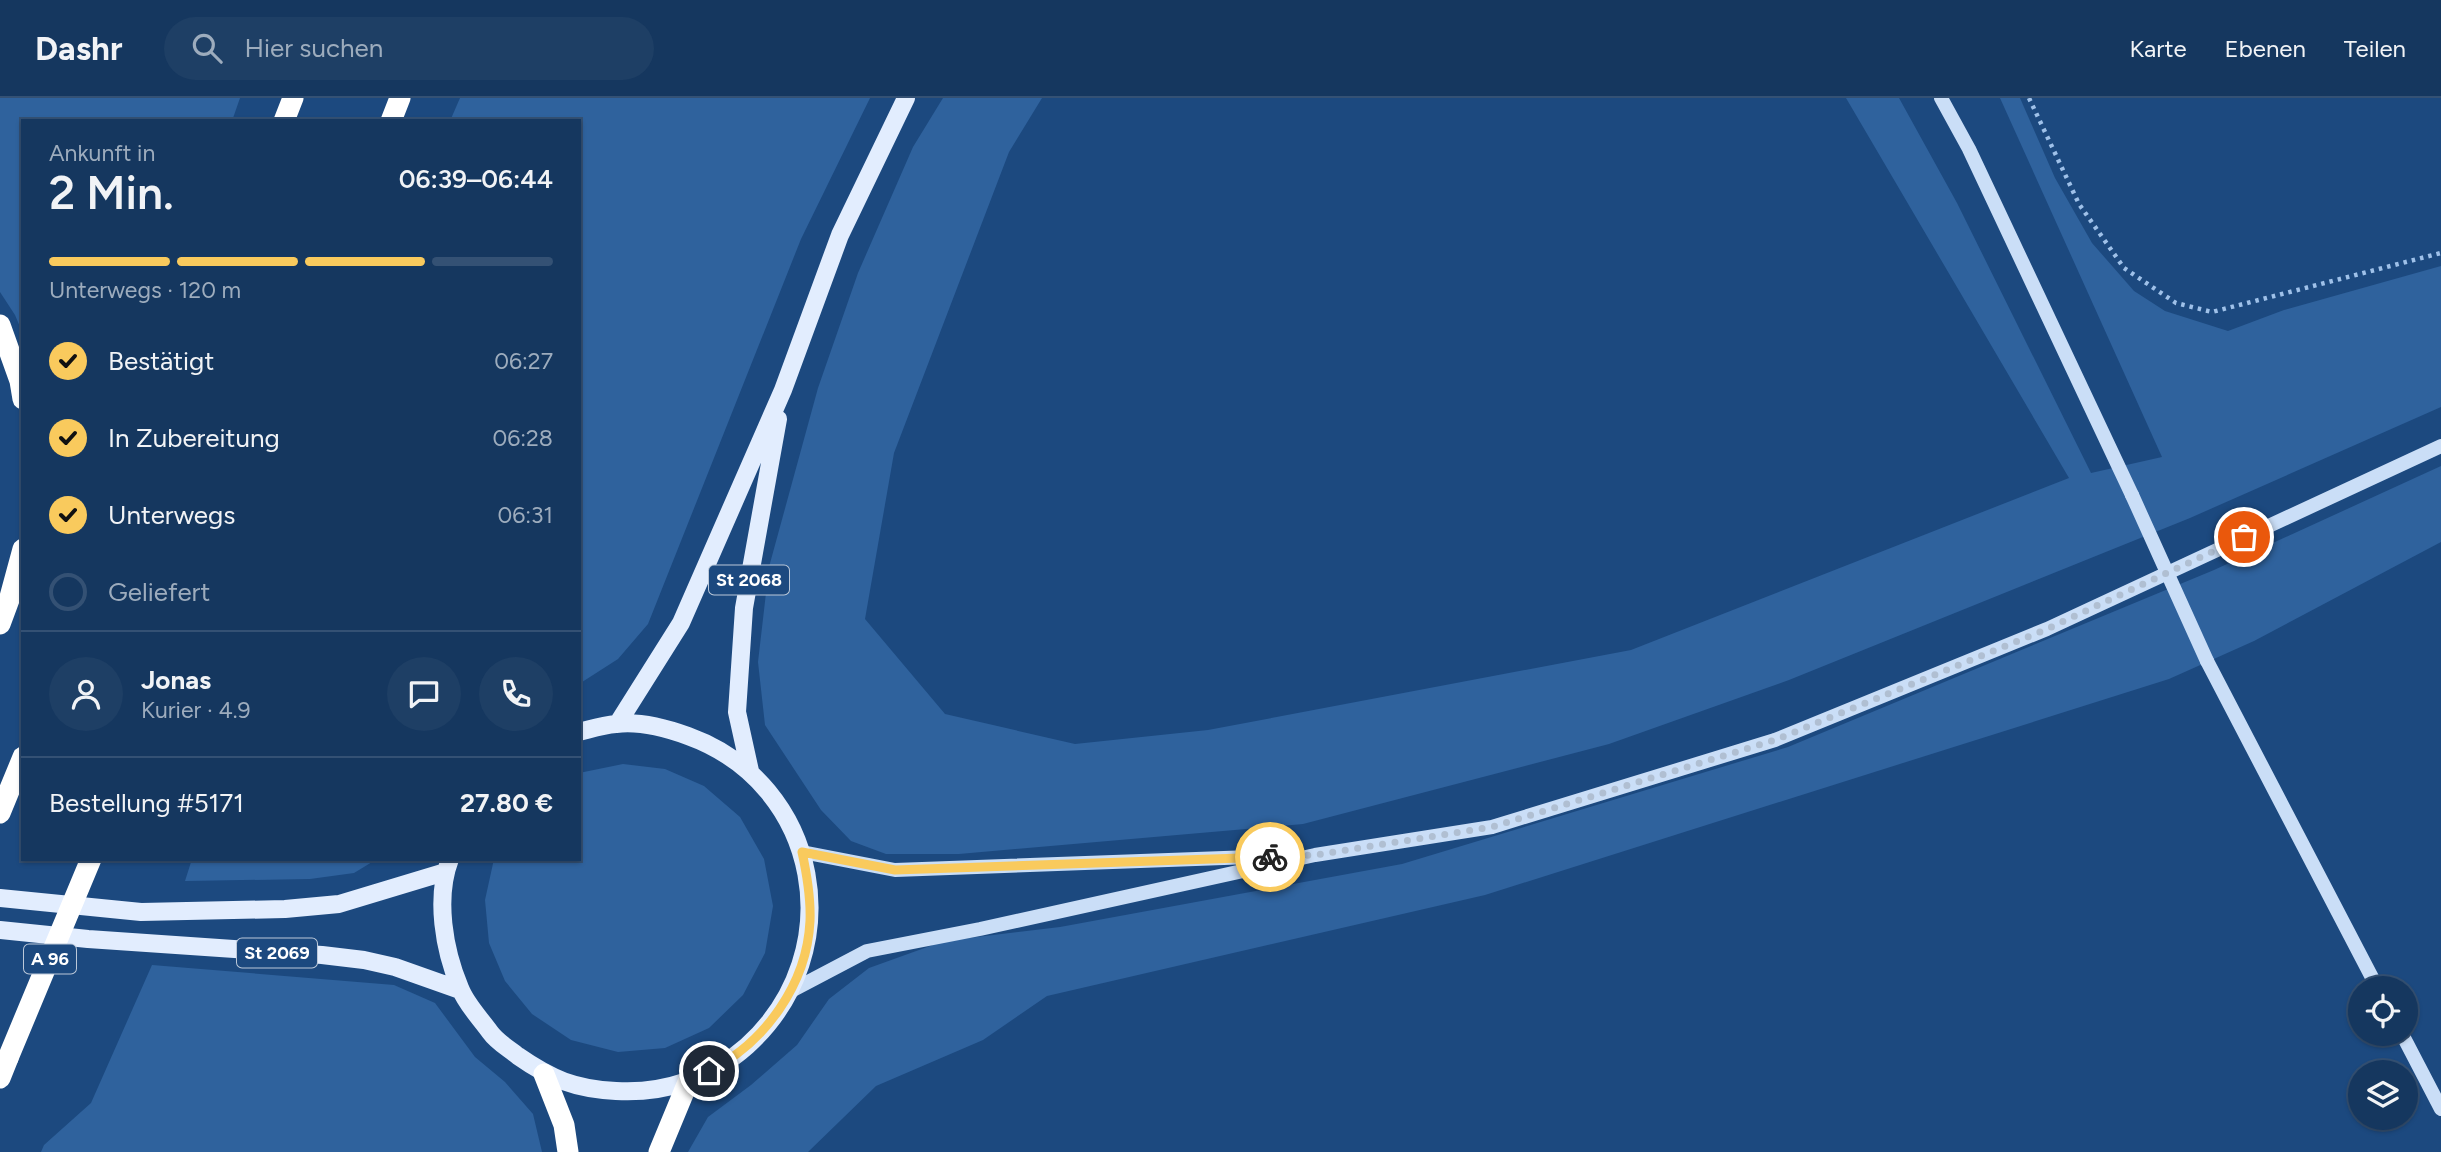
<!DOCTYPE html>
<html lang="de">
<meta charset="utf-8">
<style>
body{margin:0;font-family:Figtree,sans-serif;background:#1e3f65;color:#f1f3f6;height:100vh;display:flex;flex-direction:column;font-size:26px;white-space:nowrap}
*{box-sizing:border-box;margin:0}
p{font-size:23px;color:#9dacbd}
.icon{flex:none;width:38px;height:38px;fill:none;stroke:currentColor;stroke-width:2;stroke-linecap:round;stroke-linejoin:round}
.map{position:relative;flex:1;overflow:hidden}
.drawer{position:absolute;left:21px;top:21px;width:560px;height:742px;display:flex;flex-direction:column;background:#15375f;border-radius:0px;box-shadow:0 2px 5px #0004,0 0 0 2px #345174}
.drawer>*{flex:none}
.tools{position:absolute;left:2348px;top:878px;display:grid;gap:14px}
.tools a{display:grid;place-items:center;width:70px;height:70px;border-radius:50%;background:#15375f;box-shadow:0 2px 5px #0004,0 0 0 2px #345174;font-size:35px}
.pin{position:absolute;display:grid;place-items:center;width:60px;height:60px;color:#fff;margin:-30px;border:4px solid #fff;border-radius:50%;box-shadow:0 2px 7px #0007}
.courier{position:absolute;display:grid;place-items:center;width:70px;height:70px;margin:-35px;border:5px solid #f9ca5d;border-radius:50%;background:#fff;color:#222;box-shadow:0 2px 9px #0007}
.summary em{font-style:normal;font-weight:600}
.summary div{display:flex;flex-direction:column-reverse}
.summary{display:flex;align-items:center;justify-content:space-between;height:119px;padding:0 28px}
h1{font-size:46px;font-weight:600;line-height:52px}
.bar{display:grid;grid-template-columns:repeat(4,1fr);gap:10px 7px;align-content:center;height:84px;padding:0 28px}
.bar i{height:9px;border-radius:5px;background:#345174}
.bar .on{background:#f9ca5d}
.bar p{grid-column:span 4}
.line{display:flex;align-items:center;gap:18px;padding:0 28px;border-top:2px solid #345174}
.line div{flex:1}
.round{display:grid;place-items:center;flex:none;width:74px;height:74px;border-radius:37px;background:#1e3f65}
ol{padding:0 28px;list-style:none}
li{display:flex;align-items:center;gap:21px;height:77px}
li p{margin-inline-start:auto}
li .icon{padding:7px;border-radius:50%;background:#f9ca5d;color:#111;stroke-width:4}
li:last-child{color:#9dacbd}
li i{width:38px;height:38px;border:4px solid #345174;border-radius:50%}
header{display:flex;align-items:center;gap:42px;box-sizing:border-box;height:98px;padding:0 35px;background:#15375f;border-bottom:2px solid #345174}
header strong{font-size:33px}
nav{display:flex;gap:38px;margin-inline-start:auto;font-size:24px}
.search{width:490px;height:63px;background:#1e3f65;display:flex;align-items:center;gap:18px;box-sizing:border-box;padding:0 24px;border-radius:38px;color:#9dacbd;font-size:26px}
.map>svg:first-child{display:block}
</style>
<header>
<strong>Dashr</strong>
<div class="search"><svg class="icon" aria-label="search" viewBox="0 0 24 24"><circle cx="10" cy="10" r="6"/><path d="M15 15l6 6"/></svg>Hier suchen</div>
<nav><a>Karte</a><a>Ebenen</a><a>Teilen</a></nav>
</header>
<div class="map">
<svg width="2441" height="1054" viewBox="0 0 2441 1054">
<rect width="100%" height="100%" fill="#1c497f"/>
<!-- green -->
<path fill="#2f629d" d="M0,0H240L232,23H23V236L15,217L0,194Z
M460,0H870L801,141L648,526L618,561L579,586V23H450Z
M943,0H1042L1009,54L894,355L865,521L945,616L1075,646L1208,632L1631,552L2069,380L1846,0H1899L1957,105L2091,375L2162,359L2000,0H2020L2055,80L2092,145L2134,193L2165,213L2228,233L2284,212L2441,168V309L2190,420L1789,582L1609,646L1303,726L959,756H886L851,743L821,712L765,627L758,564L769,469L818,290L858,175L913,49Z
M2441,368V444L2254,543L2169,581L1485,797L1047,898L983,942L876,988L808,1054H688L708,1019L751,987L797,947L829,901L869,870L944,843L1060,829L1402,766L1788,649L2214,472Z
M623,666L665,671L704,688L740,719L764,761L773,808L765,855L743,897L709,930L665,950L618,954L571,942L532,916L505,883L489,845L485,802L494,761H579V675Z
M192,761H377L354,775L310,781L185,783Z
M152,867L394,887L435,905L475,959L505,984L533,1016L542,1054H41L44,1047L91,1005Z"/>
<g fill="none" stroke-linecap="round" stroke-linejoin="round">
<!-- path -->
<path stroke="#9fc1e9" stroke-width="4.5" stroke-dasharray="3.5 5" stroke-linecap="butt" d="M2029,0L2079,106L2124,170L2176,205L2212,214L2441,155"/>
<!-- secondary -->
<path stroke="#cadef7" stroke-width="14" d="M1941,0L1969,51L2132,397
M2207,563L2378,891
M802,754L895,772L1279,758
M791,893L867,853L980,831L1315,757L1492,729L1775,642L2047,531L2441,348
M2402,936L2441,1011"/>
<!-- primary -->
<path stroke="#e2edfe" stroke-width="18" d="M618,625L681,525L783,292L840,137L906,0
M750,673L737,614L744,510L778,321
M450,761C435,800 444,852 460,890C466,906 480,920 490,934C497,944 508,950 518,958C551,981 575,991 616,993C664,996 711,980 747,948C851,854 821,686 688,638C666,630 639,623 616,626C603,627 591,631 579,634
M0,800L141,814L285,811L339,806L445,774
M0,832L88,841L322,857L364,862L395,869L460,892"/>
<!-- highway -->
<path stroke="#fff" stroke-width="21" d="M284,23L293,0
M391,23L400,0
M0,227L20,283L23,301
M0,526L10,499L23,451
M0,715L23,659
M544,976L564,1027L568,1054
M0,980L8,960
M659,1054L688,984"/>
<!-- secondary-bridge -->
<path stroke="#cadef7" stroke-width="14" d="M2132,397L2207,563"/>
<!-- highway-bridge -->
<path stroke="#fff" stroke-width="21" d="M8,960L91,761"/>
</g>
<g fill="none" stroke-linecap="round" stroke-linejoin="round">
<!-- done -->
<path stroke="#b0bfd2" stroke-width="7" stroke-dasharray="0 12.6" d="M1270,759L1315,757L1492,729L1775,642L2047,531L2244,439"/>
<!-- route -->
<path stroke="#f9ca5d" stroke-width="9" d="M709,973C765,945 807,886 810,823C811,799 807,777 802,754L895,772L1270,759"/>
</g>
<g text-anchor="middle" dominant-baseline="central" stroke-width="6" stroke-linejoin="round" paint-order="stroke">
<!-- shield labels -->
<g fill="#1c497f" stroke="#bbc8d9" stroke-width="2">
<rect x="709" y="467.5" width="80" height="29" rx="5"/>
<rect x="237" y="840.5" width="80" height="29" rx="5"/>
<rect x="24" y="846.5" width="52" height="29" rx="5"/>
</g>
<g font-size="18" font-weight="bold" fill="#fff">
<text x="749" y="482">St 2068</text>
<text x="277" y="855">St 2069</text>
<text x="50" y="861">A 96</text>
</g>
</g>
</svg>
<div class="tools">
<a><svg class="icon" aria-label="locate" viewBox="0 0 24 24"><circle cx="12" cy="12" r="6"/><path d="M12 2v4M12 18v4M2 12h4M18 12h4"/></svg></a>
<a><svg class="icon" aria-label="layers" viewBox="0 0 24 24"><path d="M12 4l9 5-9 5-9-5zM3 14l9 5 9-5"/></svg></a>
</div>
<div class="pin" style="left:2244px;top:439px;background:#ea580c"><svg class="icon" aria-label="bag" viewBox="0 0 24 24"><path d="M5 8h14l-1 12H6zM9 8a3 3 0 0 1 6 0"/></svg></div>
<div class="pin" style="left:709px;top:973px;background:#1f2937"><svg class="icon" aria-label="home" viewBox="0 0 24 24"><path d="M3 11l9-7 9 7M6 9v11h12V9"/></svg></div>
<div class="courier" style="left:1270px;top:759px"><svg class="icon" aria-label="bike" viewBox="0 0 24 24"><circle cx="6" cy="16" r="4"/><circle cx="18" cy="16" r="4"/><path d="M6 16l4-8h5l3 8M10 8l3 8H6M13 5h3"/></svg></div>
<section class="drawer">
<div class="summary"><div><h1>2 Min.</h1><p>Ankunft in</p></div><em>06:39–06:44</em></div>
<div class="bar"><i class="on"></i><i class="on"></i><i class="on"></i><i></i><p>Unterwegs · 120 m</p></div>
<ol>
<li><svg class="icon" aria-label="check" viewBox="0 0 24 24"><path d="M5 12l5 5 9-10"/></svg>Bestätigt<p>06:27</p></li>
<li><svg class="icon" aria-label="check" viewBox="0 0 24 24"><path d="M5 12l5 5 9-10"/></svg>In Zubereitung<p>06:28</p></li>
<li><svg class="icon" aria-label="check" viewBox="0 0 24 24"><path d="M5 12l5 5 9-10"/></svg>Unterwegs<p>06:31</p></li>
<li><i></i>Geliefert</li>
</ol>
<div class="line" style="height:126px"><a class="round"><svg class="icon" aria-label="person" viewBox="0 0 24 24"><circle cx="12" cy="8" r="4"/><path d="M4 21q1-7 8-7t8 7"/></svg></a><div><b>Jonas</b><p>Kurier · 4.9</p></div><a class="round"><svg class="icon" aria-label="chat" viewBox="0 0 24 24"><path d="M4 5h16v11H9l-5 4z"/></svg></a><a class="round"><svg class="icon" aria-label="phone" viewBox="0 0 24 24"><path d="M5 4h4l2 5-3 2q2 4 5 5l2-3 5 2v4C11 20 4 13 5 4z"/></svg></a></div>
<div class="line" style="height:91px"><div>Bestellung #5171</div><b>27.80 €</b></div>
</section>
</div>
